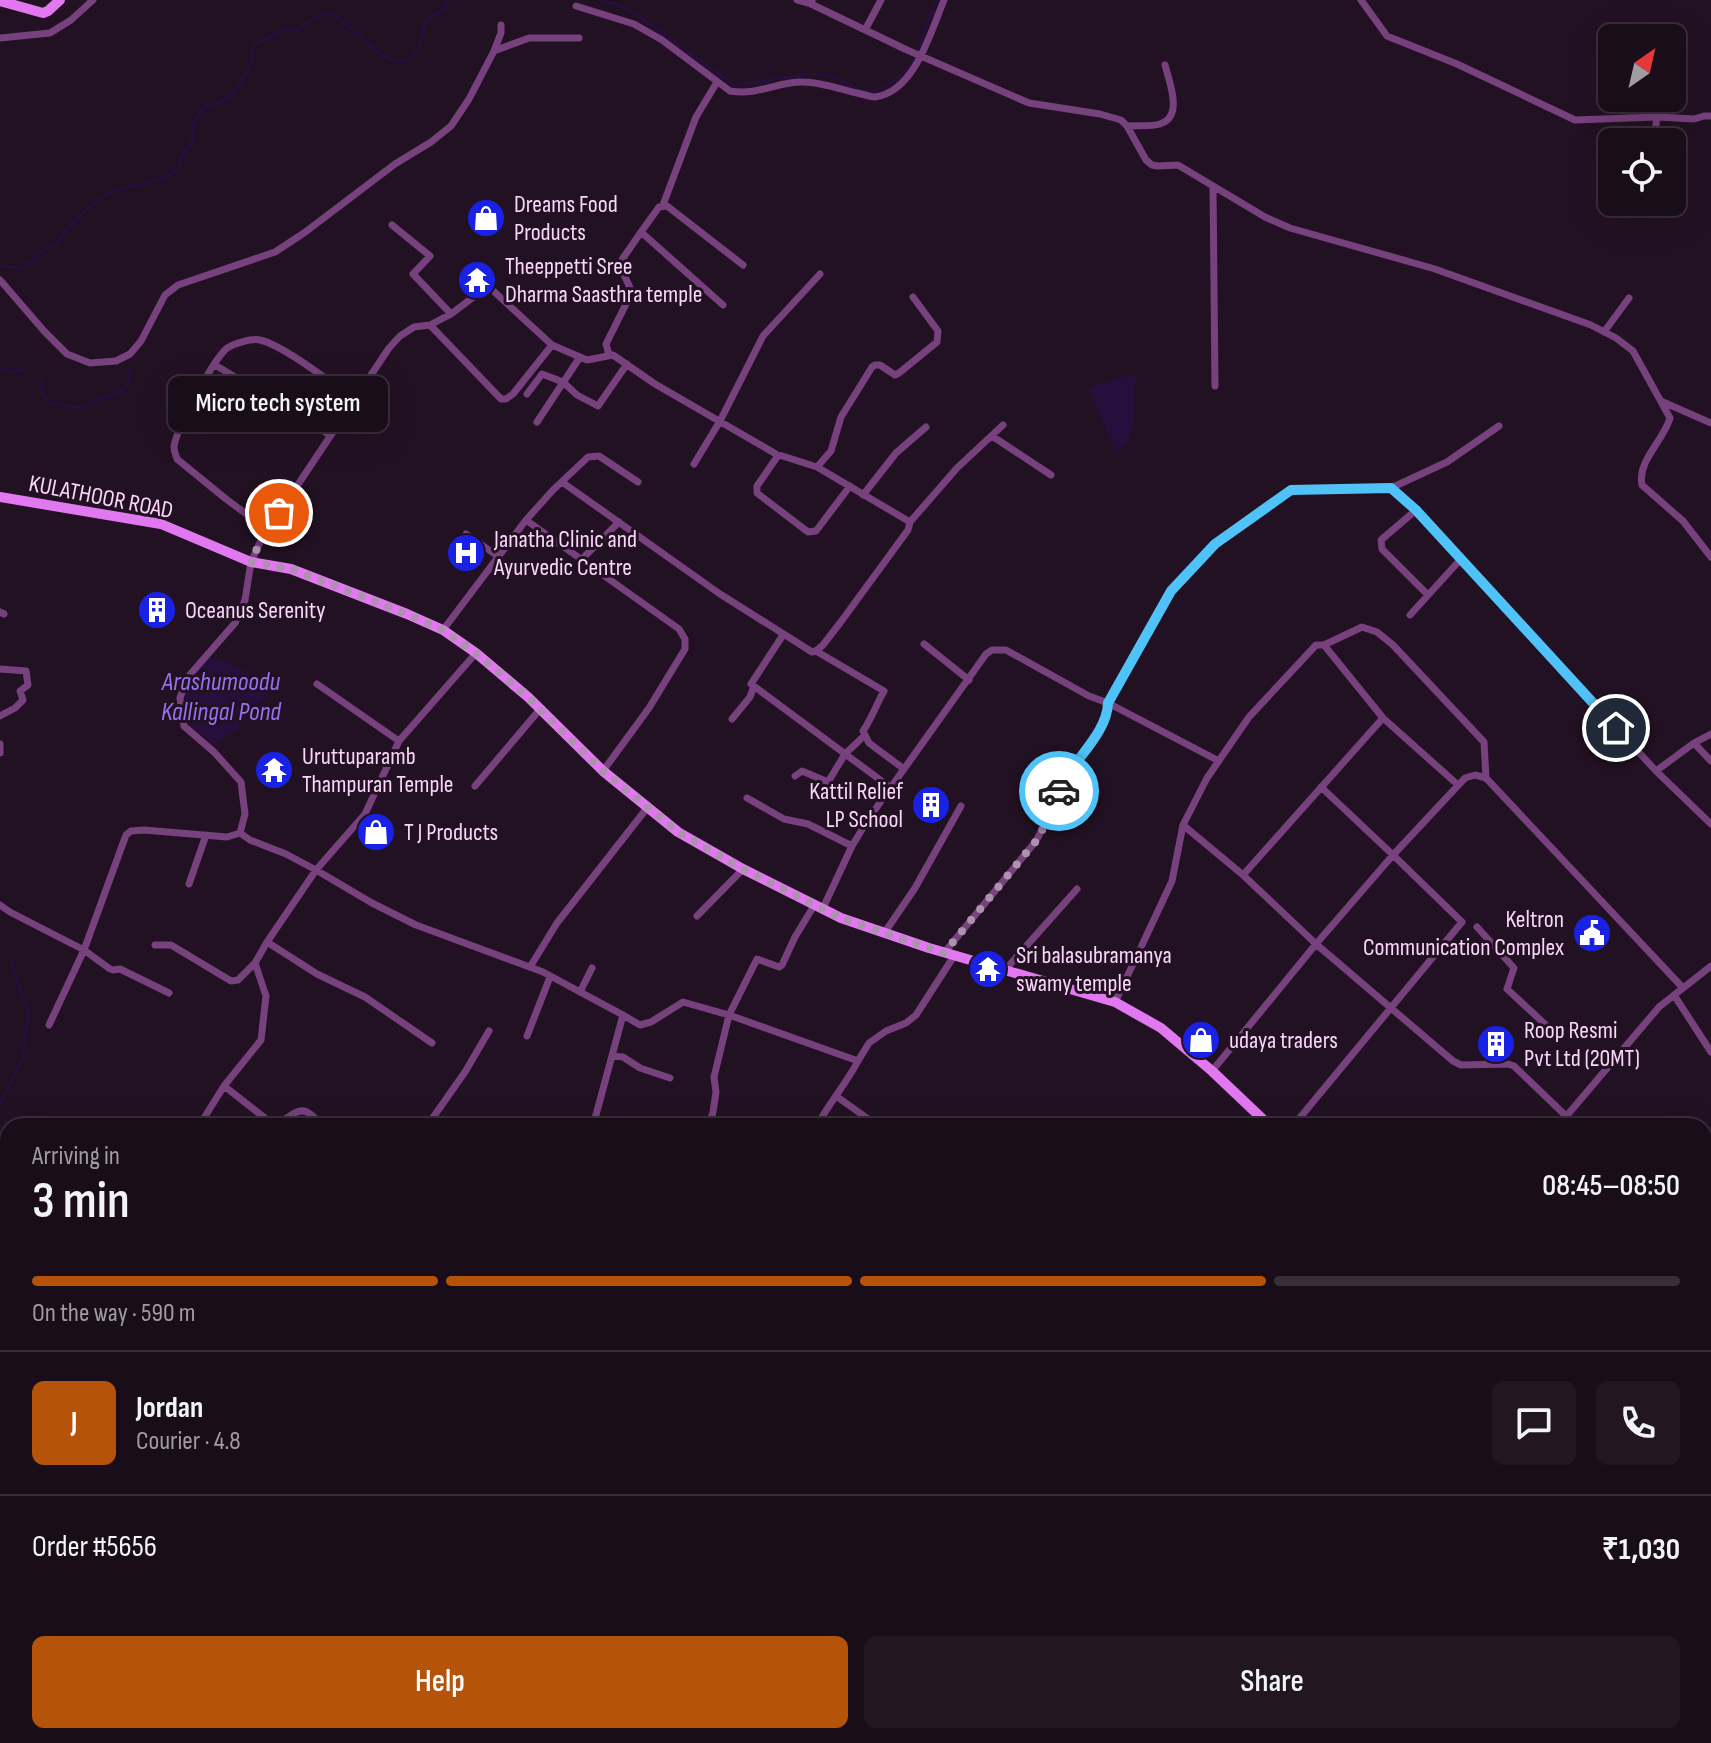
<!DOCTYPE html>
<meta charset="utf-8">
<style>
body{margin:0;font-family:"Sofia Sans Condensed",sans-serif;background:#231623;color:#f1f3f6;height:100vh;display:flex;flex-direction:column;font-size:30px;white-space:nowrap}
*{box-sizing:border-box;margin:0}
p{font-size:26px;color:#9f9ca2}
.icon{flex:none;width:44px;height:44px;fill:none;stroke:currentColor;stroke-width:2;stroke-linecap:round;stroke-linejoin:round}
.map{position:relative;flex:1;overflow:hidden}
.sheet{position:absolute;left:0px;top:1118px;width:1712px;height:626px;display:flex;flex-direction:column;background:#1a0d1a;border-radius:24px 24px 0 0;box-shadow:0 8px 32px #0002,0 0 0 2px #382d39}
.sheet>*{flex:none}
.needle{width:52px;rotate:34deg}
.buttons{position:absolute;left:1598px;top:24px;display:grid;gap:16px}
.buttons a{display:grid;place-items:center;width:88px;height:88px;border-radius:12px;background:#1a0d1a;box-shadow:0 8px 32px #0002,0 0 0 2px #382d39;font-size:40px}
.pin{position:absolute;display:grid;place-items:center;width:68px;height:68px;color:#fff;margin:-34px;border:4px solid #fff;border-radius:50%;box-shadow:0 2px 8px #0007}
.courier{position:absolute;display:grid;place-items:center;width:80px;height:80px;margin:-40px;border:6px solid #4fc3f7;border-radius:50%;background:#fff;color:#222;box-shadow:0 2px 10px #0007}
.bubble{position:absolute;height:56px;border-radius:12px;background:#1a0d1a;box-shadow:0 8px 32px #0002,0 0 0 2px #382d39;font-size:26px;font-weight:600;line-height:56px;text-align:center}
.head em{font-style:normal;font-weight:600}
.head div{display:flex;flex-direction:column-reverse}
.head{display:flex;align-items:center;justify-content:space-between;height:136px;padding:0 32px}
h1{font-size:52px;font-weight:600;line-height:60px}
.bar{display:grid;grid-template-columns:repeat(4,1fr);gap:12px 8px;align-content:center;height:96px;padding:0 32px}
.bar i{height:10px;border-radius:6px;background:#382d39}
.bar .selected{background:#b45309}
.bar p{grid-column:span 4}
.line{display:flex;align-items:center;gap:20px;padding:0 32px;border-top:2px solid #382d39}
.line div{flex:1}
.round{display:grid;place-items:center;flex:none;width:84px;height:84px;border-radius:12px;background:#231623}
.button{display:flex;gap:16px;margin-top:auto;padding:16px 32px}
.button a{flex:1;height:92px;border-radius:12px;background:#b45309;color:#fff;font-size:32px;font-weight:600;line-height:92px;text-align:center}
.button a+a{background:#231623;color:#f1f3f6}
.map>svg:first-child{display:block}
</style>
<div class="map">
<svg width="1711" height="1743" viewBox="0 0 1711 1743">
<rect width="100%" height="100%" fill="#212"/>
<!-- water -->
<path fill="#260f3d" d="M1126,376H1136L1133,399L1134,423L1130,440L1117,452C1110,441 1107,431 1102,420C1098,408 1091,399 1090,387Z
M214,657L236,666L261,680L267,694C251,716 238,732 213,745L188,723L184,697L193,674L205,659Z"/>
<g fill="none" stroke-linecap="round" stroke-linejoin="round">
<!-- stream -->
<path stroke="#260f3d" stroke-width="3" d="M602,0L619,5L634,13L734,85C764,84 795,72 826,75C840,76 850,90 865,91C884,92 906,74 915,58C924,40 927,18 937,0
M0,266L21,268L35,259L40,253L57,244L64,233L88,208L109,193L164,178L177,170L182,155L193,140V123L204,108L228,98L238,87L249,68L254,48L257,43L283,30H298C308,23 319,11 331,14C343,18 352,31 361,38C396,71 417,72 426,19L444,9L448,0
M0,368L13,372L24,370
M41,381L43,396L50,403L82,408L98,400L122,391L129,381L130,371
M0,1104L23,1058L28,1012L11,963"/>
<!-- street-tunnel -->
<path stroke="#422f43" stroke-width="7" stroke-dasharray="7 3.5" stroke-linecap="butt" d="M1134,962L1142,945"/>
<!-- street -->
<path stroke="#76417c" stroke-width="7" d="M797,0L811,4L812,1
M1361,0L1387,36L1457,64L1575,120L1657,117L1694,119L1704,116H1711
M811,4L907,50L1029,103L1100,114L1121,120L1127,126L1146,160L1152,165L1158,166L1178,165L1265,217L1290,228L1435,269L1591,325L1616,338L1633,351L1670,418C1664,440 1637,461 1642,485L1683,521L1711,557
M576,6L634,24L662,40L730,91C759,96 778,81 803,82C821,82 839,89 857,93C863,94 870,97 875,97C915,92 931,31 944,0
M501,25V33L494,51L529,38H579
M865,30L881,0
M0,38L50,33L71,20L93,0
M1127,126C1137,125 1150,127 1160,124C1184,117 1169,81 1165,65
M1637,142L1639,133L1655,131L1657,117
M1213,186L1215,386
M663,205L696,117L717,82
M392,225L430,256L413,274L451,314
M0,280L44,331L67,354L90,363L116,361L130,354L141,341L165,295L178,285L275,252L304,233L395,164L431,142L451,126L469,99L494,51
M913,297L938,331L937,342L899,373L895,375L880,365H875L872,367L841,417L831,451L817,467L910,522L957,468L1003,425
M723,305L641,232L659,207L667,206L743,265
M430,325L501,399H506L513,394L552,345
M1604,332L1629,298
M609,355L606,344L632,292L619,264L641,232
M215,365L268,397
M527,394L542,374L563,382L577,395L598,406L627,364
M1663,402L1711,423
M307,421L330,435
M537,422L580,357
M992,436L1051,475
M776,454L777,457L757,486V493L808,532L816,531L850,486
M694,464L720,421L763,336L820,274
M562,482L720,594L812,652L816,651L823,645L840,623L908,530L910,522
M1391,488L1447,462L1499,426
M863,495L896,453L926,427
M1416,510L1381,540L1382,549L1428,595
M526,520L679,629L685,639V649L649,708L603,771
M268,530L226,499L177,459C176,455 174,452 174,447C176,429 212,362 226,349C232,344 252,338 260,340C283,345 333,384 354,399
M466,534L499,557
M582,559L619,522
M0,612L4,614
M1410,615L1460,560
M443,630L526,520L553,490L588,457L599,456L638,482
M783,635L751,684L891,788
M924,644L969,680
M1324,645L1362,627L1377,632L1393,645L1484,742L1486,778
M816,651L884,691C876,705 872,718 863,731L869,743L904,769
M0,669L26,671L28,685L20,691L23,700L15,708L0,716
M317,684L399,741
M732,719L750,697L754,686
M1694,743L1711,734
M0,744V753
M1219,761L1108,703L1171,591L1215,544L1291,490L1391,488L1416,510L1656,771L1711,824
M1656,771L1694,743L1711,761
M795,776L802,771L828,782L845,754L865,735
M475,786L541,708
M1321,787L1393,855L1465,778L1475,775L1486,778L1683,988
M747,798L784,819L808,824L852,846
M1183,825L1243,875L1316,944L1453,1061L1461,1065L1508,1064L1514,1066L1566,1116
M1243,875L1383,718
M189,884L206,835
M0,905L10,912L84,950L110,969L113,970L120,969L169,993
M823,908L852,846L869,818L986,654L992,650H1006L1089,696L1108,703C1107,734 1075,756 1062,783C1052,802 1047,822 1036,841L944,953
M697,916L743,869
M1477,927L1514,968L1507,989L1548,1027
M885,932L915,888L961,806
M267,942L317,974L365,997L432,1043
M155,945H171L231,981L238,980L255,963
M1142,945L1172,881L1183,825L1207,778L1249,717L1316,645H1324L1383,718L1458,785
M530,967L557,923L647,808
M1005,970L1077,889
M580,992L592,968
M1674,995L1711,1052
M1115,1002L1134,962
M623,1015L543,972L416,925L372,903L316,870L286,854L250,840L240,833L245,814L241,782L214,752L184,726L180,698L187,678L235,623L245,600L251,562L261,540L389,348L400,336L414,327L430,325L451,314L488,286L552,345L587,360L613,355L655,384L776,454L817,467
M49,1025L84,950L126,835L131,831L144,830L227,837L240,833
M527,1036L550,977
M612,1056L623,1057L640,1068L670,1078
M1212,1071L1316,944L1393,855L1462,922L1293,1126
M224,1086L270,1122C286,1126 294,1106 307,1112C313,1115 318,1122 323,1126
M836,1096L878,1126
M199,1126L224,1086L261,1040L266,996L255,963L267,942L316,870L365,814L399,741L476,653
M427,1126L465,1072L489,1031
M593,1126L623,1015L640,1025L651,1022L683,1002L729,1015L858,1061L869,1043L886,1031L906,1023L916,1015L954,956
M709,1126L713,1112L716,1092L714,1077L729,1015L757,959L779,967L782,965L795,937L815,904
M817,1126C829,1103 846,1084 858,1061
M1558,1126L1659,1007L1711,966
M0,1279L8,1285
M1704,1292L1711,1295
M0,1363L8,1352
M1704,1377L1711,1379
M0,1419L8,1424
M1704,1521L1711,1532
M1704,1661L1711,1651
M0,1715L8,1705
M384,1736L393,1743
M832,1736L837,1743
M1700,1736L1704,1743
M94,1743L104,1736
M298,1743L301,1736
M420,1743L424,1736
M456,1743L461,1736
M959,1743L961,1736
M1162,1743V1736
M1342,1743L1348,1736"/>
<!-- secondary -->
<path stroke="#e278f0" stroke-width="10" d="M0,1L43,13L48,11L60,0
M0,497L161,524L251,562L291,569L407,614L443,630L476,653L528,697L603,771L678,832L743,869L841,918L929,948L1115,1002L1161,1028L1212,1071L1270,1126
M1704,1178L1711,1179
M747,1743L755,1736"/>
</g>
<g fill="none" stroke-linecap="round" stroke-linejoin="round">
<!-- done -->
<path stroke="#ae91af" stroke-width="8" stroke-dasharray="0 14.4" d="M279,513L261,540L251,562L291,569L407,614L443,630L476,653L528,697L603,771L678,832L743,869L841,918L944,953L1036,841L1044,827L1059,791"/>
<!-- route -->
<path stroke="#4fc3f7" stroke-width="10" d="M1059,791C1071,761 1107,735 1108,703L1171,591L1215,544L1291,490L1391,488L1416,510L1616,728"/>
</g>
<!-- icons -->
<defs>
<symbol id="shop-disc" viewBox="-11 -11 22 22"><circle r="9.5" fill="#1922e4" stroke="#212"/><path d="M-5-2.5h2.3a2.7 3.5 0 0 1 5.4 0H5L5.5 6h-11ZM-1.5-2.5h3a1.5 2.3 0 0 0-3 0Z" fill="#fff"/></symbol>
<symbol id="temple-disc" viewBox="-11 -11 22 22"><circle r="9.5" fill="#1922e4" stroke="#212"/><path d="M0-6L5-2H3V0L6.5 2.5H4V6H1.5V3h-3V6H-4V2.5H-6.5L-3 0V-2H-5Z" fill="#fff"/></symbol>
<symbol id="hospital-disc" viewBox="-11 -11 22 22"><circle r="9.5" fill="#1922e4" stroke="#212"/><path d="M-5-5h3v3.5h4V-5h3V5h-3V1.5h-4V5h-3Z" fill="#fff"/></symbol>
<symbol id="building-disc" viewBox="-11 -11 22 22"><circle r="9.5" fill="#1922e4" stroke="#212"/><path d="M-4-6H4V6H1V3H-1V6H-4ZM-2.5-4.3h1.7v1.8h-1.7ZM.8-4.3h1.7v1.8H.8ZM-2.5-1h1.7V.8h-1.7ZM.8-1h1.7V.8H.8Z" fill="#fff"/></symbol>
<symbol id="civic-disc" viewBox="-11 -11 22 22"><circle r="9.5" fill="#1922e4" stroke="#212"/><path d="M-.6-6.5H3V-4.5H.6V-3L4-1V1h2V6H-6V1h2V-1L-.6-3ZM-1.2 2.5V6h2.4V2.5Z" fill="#fff"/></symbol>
</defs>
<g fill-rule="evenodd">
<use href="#shop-disc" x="464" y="196" width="44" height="44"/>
<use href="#temple-disc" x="455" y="258" width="44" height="44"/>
<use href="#hospital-disc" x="444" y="531" width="44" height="44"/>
<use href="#building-disc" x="135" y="588" width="44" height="44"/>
<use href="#temple-disc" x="252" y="748" width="44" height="44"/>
<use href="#building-disc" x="909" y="783" width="44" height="44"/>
<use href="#shop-disc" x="354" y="810" width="44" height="44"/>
<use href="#civic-disc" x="1570" y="911" width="44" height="44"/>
<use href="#temple-disc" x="966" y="947" width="44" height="44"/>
<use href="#shop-disc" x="1179" y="1018" width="44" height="44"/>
<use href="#building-disc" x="1474" y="1022" width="44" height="44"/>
</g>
<g text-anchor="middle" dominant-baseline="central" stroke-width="6" stroke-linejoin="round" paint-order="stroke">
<!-- poi labels -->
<g font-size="24" fill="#fad6fb" stroke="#212" text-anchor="start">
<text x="514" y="204">Dreams Food<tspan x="514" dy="28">Products</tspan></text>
<text x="505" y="266">Theeppetti Sree<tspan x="505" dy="28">Dharma Saasthra temple</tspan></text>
<text x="494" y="539">Janatha Clinic and<tspan x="494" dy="28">Ayurvedic Centre</tspan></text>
<text x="185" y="610">Oceanus Serenity</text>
<text x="302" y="756">Uruttuparamb<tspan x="302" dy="28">Thampuran Temple</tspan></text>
<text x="903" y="791" text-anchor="end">Kattil Relief<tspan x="903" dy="28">LP School</tspan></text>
<text x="404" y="832">T J Products</text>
<text x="1564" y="919" text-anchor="end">Keltron<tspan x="1564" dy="28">Communication Complex</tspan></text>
<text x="1016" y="955">Sri balasubramanya<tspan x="1016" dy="28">swamy temple</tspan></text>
<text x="1524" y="1030">Roop Resmi<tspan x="1524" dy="28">Pvt Ltd (20MT)</tspan></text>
<text x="1229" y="1040">udaya traders</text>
</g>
<!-- street labels -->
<g font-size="24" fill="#fad6fb" stroke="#212">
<text transform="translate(101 497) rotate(11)">KULATHOOR ROAD</text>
</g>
<!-- water labels -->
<g font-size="26" font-style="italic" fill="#9970ef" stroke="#212">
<text x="221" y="682">Arashumoodu<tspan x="221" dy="30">Kallingal Pond</tspan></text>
</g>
</g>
</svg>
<div class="buttons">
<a><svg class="needle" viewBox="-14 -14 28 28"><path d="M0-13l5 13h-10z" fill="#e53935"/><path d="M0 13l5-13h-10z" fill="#9f9ca2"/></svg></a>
<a><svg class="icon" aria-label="locate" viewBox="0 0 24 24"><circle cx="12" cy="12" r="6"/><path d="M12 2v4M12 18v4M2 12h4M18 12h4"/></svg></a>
</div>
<div class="pin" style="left:279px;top:513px;background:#ea580c"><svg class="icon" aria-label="bag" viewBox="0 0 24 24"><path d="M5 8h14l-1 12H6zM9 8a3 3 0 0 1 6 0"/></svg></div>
<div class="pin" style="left:1616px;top:728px;background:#1f2937"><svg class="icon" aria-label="home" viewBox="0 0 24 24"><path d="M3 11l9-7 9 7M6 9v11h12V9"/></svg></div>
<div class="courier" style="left:1059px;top:791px"><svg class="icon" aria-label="car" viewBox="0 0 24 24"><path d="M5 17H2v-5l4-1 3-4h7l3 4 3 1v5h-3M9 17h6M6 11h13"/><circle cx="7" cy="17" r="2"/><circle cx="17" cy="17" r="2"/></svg></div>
<div class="bubble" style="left:168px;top:376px;width:220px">Micro tech system</div>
<section class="sheet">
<div class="head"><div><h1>3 min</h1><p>Arriving in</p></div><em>08:45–08:50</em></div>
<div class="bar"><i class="selected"></i><i class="selected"></i><i class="selected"></i><i></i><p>On the way · 590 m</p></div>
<div class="line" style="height:144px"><b class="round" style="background:#b45309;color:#fff">J</b><div><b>Jordan</b><p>Courier · 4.8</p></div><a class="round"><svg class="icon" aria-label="chat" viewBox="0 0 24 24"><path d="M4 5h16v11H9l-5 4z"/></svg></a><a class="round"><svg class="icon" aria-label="phone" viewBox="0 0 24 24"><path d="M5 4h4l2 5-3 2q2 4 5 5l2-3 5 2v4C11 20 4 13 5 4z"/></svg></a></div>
<div class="line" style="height:104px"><div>Order #5656</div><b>₹1,030</b></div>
<div class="button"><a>Help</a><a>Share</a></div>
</section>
</div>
